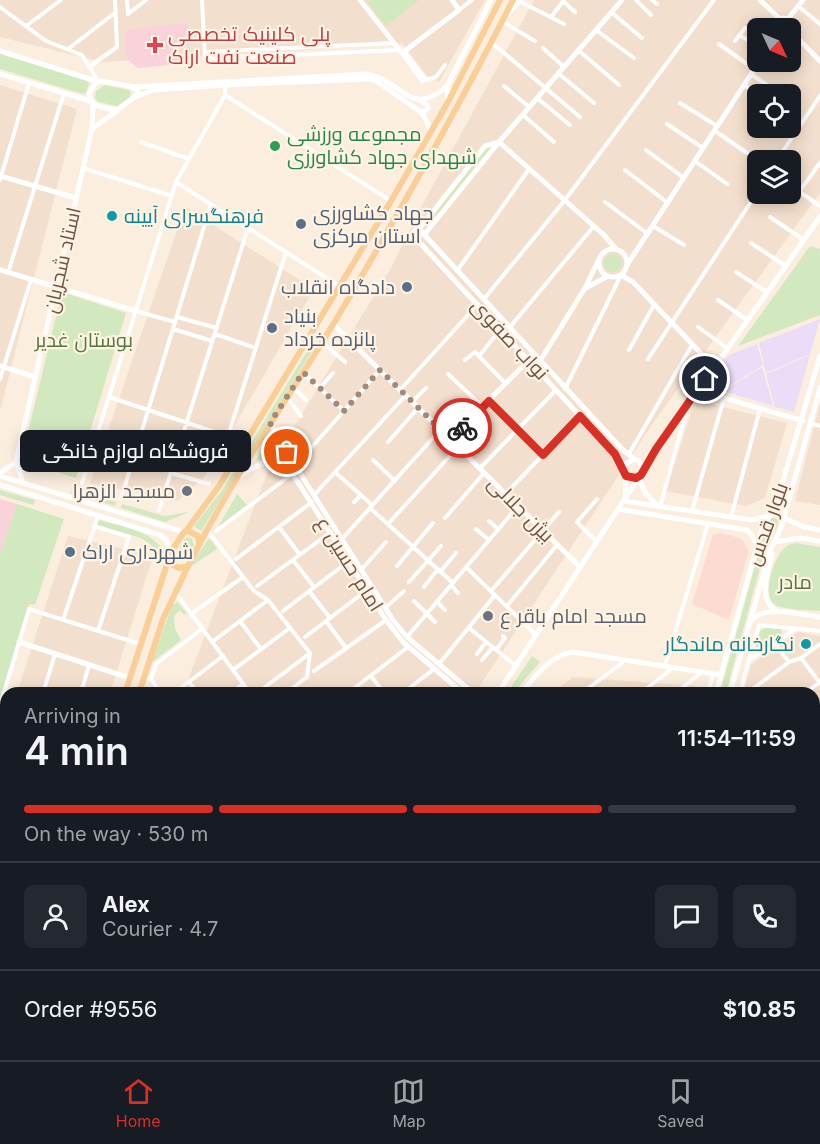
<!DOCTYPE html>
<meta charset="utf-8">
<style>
body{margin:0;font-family:Inter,Cairo,sans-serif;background:#242831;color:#f1f3f6;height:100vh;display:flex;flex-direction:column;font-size:22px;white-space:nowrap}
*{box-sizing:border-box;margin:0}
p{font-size:20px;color:#9ea1a6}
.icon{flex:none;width:33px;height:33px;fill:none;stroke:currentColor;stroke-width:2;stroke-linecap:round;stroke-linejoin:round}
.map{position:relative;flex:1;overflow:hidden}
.side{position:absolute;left:0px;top:687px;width:820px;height:374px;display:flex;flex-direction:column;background:#171b24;border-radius:18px 18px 0 0;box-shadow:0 3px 15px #0003}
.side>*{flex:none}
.needle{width:39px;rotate:134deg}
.tools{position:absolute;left:747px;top:18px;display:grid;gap:12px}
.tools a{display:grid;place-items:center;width:54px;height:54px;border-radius:9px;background:#171b24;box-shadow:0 3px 15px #0003;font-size:30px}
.pin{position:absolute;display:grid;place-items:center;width:51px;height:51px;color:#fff;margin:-26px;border:3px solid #fff;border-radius:50%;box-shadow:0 2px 6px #0007}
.courier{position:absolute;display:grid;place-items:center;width:60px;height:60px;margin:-30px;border:4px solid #d93025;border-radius:50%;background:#fff;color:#222;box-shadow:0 2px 8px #0007}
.bubble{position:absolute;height:42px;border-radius:9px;background:#171b24;box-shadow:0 3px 15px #0003;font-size:20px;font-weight:600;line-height:42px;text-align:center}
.summary em{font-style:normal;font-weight:600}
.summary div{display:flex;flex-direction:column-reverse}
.summary{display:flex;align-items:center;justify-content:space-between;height:102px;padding:0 24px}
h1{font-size:39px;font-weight:600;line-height:45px}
.bar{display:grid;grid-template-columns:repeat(4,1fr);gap:9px 6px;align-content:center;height:72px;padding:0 24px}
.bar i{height:8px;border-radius:4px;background:#363941}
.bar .selected{background:#d93025}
.bar p{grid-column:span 4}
.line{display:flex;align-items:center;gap:15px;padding:0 24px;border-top:2px solid #363941}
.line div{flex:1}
.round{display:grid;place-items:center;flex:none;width:63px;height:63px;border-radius:9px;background:#242831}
.dock{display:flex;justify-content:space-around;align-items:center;height:84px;border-top:2px solid #363941;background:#171b24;font-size:16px;color:#9ea1a6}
.dock a{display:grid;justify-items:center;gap:3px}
.dock .selected{color:#d93025}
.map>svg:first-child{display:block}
</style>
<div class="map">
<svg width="820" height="1060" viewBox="0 0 820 1060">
<rect width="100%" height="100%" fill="#fbeedf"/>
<!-- residential -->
<path fill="#f3dfcd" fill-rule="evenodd" d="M0,0H485L439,82L427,76L403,44L103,62L0,37Z
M534,0H820V193L651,426L475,693H183L269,468L392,266L425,200ZM758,28H790V62H758ZM758,94H790V128H758ZM758,160H790V194H758Z
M0,85L77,109L0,411Z
M185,207L314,289L205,476L178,501L90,483Z
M695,400L787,423L765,498L746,506L666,491Z
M820,404V505L795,501Z
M68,536L153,556L110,693H17Z
M798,632L820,636V880L814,879V693H744L750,665Z
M573,677L695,686L693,693H552Z
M6,729V869L0,867V747Z
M815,993L820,994V1060H646L647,1054H814Z
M70,1054L602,1055L601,1060H69Z"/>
<!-- commercial -->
<path fill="#fcdcd2" d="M723,533L742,539L749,551L729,620L692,604L713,534Z"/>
<!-- industrial -->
<path fill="#e9e1db" d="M0,978L6,980V1024L0,1038Z"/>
<!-- education -->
<path fill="#ebdcf7" d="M820,319L810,354L766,373L759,343Z
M757,344L763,365L723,390L715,377L729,355Z
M810,355L794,412L775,407L766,374Z
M762,367L773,406L723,391Z"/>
<!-- medical -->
<path fill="#f9d2da" d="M187,23L189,45L180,46L181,64L138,68L128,60L126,54V30Z
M0,499L17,504L0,554Z"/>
<!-- green -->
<path fill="#d2e8be" d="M371,0H419L386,26L368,3Z
M0,54L87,80L89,84L86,93L83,94L0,69Z
M105,85L129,90L131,93L130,97L117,106L98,102L95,98L96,91Z
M490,147L434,219L431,220L486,148Z
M810,246L820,249V315L738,346Z
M604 263a9 9 0 1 1 18 0a9 9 0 1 1-18 0Z
M62,292L126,313L76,478L21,461Z
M311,345H313L314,348L201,531L194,526L223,489Z
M267,440L278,458H268L256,461Z
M72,489L116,502L115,506L71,493Z
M0,490L35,500L33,505L0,495Z
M237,494L247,505L218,527Z
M17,504L64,519L35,605L29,604L0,698V554Z
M122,504L165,516L189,512L165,522L121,508Z
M771,518H775L778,520V525L765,549L726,693H720L764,533Z
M98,520C120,526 148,530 162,548L157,549L141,538L97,525Z
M189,537L192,539L194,545L184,561H178L175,555L185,539Z
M208,539L212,541L217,549L190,567Z
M796,543L820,547V611C809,610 782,610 774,604C761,595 775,553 787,546C789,544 793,544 796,543Z
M177,602L187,613L184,615L180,610L174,616L175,629L181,640L151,663L172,606Z
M765,628L781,629L782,633L754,649L760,631Z
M532,656L540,662L513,693H507Z
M814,894L820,895V967H815Z"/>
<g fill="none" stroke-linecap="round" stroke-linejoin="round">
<!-- street -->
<path stroke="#fff" stroke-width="4" d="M127,0L128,14
M202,0L205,59L399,50
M636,0L651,15
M652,0L657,4
M519,1L564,24
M563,1L575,12
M798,6L820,24
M0,7L46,41L82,55L98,81
M459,10L472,0
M611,12L642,38
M128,14L146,0
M551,17L564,0
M503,22L535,41
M26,26L61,0
M596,30L634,58
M739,35L758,46
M735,41L745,28
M492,43L580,117
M719,44L754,69
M543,48L564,67
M68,49L116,12
M578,50L619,85
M404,51L426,80
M205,52L394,43
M402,53L422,81L436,77L445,65
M89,67L117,47L115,0
M558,73L594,103
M751,74L780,94
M744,85L758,95
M504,86L529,107
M225,95L391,201
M537,98L570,125
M680,103L717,126
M523,115L554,142
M667,124L703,148
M715,131L747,153
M141,142L189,159
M646,150L684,178
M777,160L820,96
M695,161L727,184
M83,168L172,196
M625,170L668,203
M0,180L29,83
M176,182L339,286
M790,185L820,206
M799,192L820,163
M605,202L648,234
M770,217L804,240
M653,226L684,245
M751,243L786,266
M457,271L529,169
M736,272L767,292
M8,273L64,93
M484,299L565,200L714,0
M718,300L747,320
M136,311L175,322
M177,317L217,328
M510,327L594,226
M698,327L727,348
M173,329L212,341
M215,334L256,348
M322,342L345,362
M629,350L654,305
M479,356L500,330
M648,359L758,191
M465,360L475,352L505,383
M303,372L344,411
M448,374L482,406
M0,379L31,280
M294,388L306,400
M320,388L333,373
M565,389L621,275
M400,390L478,304
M109,397L245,442
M287,397L301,416
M489,401L542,455
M412,402L426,388
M810,423L820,426
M228,436L286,252
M388,442L418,408
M629,454L692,345
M373,460L395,481
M296,465L380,370
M480,468L556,390
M335,472L372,505
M171,473L209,484
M82,483L176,182L225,95V85
M513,486L580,416
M314,495L406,395
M121,499L211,204
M354,502L361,495
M660,507L686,412
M370,508L453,583
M159,510L248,228
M692,511L724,398
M731,517L760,409
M445,518L484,473
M489,521L498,529
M388,524L458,447
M94,526L129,537L98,631
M279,527L300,555
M476,529L489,540
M207,530L254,591L268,600L310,653L307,677L286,693
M216,531L292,474
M342,539L440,430
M597,542L577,522L597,499
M236,559L312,502
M293,560L314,587
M397,566L433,523
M466,567L536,635
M361,570L386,542
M440,572L456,553
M409,582L441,546
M451,585L458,593
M257,586L331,532
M424,587L438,569
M309,591L330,618
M491,591L559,512
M176,593L250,693
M414,601L435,622
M437,602L445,610
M507,606L557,545
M385,608L404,591
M283,611L349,561
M191,614L243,577
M63,620L98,516
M240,621L261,649
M326,621L346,648
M469,628L516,666
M305,637L367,590
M407,637L518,506
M212,642L268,600
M774,643L789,662L801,658L820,683
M496,650L505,638L503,636
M477,654L486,642
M801,658L820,644
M482,660L493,647
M749,660L795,629
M439,664L495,595
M665,665L708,524
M233,670L290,628
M314,671L386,620
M371,676L384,693
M144,677L151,679L161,693
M151,679L156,664L202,629
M189,682L198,693
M43,693L55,654
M81,693L89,665
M174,693L223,656
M231,693L243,684
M257,693L309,654
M348,693L408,647
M403,693L434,669
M582,693L622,663
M641,693L674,667
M676,693L702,672
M708,693L713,674
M740,693L759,625L820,631
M747,693L789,662
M805,693L820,682
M0,706L29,609L140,644
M814,730L820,727
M814,758L820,754
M814,789L820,785
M814,791L820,799
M0,834L6,814
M814,834L820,830
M814,877L820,873
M814,992L820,988
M814,1036L820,1032
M117,1054L120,1058L125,1054
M235,1054L239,1060
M310,1054L314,1060
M464,1054L469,1060
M558,1054L562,1060
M736,1054L741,1060
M216,1059L222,1054
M87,1060L94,1054
M173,1060L174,1054
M194,1060L202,1054
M272,1060L279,1054
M332,1060L339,1054
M386,1060L393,1054
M443,1060L450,1054
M474,1060L481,1054
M512,1060L519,1054
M545,1060L552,1054
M605,1060L606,1054
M638,1060L639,1054
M656,1060L660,1054
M709,1060L716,1054
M785,1060L792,1054"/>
<!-- secondary -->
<path stroke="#fff" stroke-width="5" d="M360,0L402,53L459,10L452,0
M760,0L780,19
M507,15L520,0
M778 23a5 5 0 1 1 10 0a5 5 0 1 1-10 0Z
M787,20L803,0
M790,30L820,61
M0,51L99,82
M0,74L90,101
M101,81L133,87L138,91V94L118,110C106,108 90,108 89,93L95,84Z
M133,87L366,74C401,78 409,120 447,86
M136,97L153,90L225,85L370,79L376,81L418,110L424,116L431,132
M448,102L447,86L491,0
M419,111L424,112L428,108L427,105L420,100
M92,129L118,110
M499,142L604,235L616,249
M0,176L76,198
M402,207L409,218L622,449L634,459
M424,235L499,142L622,0
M412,239L414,231L419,229L485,146L499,142
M380,244C393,239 409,236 421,244L615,454L626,476L636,478L641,475L643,469L639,461L634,459L625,464L624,470
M599 263a14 14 0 1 1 28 0a14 14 0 1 1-28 0Z
M627,265L759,62
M0,270L136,311
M621,275L633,282L714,367
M586,288L608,276
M333,324L580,567
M540,361L585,288L600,257
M0,366L35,377
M697,390L803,421
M271,423L279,440L393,620L407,637L473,693
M450,439L529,360
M279,440L274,441V445L386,620L403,642L463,693
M16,462L92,129L93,104
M16,462L23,483
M643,469L820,217
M0,473L16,462
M0,476L184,532
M239,477C255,465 268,458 288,466
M639,477L645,493L657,505
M0,485L160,535L167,541L170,553
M625,497L626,483L625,473
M623,501L752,520L775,514L804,527L820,530
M618,509L747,530L752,535L756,544
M774,542L800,538L820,541
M772,554C768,574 756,599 778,612
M752,620C766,604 801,615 820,617
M19,642L130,678
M498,693L639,477
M521,693C535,677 550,655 573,652L721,675
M716,693L761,532L777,501L820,356
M730,693L770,551L781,528L820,388
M0,794L6,796
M0,883L6,885
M814,890H820
M0,892L6,894
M814,972H820
M64,1060V1054
M615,1060L617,1054
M629,1060L631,1054"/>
<!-- primary -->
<path stroke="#face97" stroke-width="6" d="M186,531L219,486L391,201L448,102L500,0
M188,531L198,536L199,545L188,566L179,568L171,564L169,555L184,532Z
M199,545C239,468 289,397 334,323C397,217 457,110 513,0
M125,693L169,558
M139,693L163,619L188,566
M0,1048L6,1035
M42,1054L43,1060
M5,1060L7,1054
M19,1060L21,1054"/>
</g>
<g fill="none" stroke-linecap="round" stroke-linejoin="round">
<!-- done -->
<path stroke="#a1897d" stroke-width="6" stroke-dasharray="0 10.8" d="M287,452L270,423L303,372L344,411L380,370L450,439L462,428"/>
<!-- route -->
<path stroke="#d93025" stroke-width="8" d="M462,428L489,401L543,455L580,416L615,454L626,476L636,478L641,475L656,449L705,379"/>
</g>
<!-- markers -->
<path fill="#e0444e" stroke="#fff3e4" stroke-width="2" d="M152 36h6v6h6v6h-6v6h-6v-6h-6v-6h6z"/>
<circle fill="#2e9e5b" stroke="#fff3e4" stroke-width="2" cx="275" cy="146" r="6"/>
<g fill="#0f9aa8" stroke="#fff3e4" stroke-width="2">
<circle cx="112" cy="216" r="6"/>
<circle cx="806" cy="644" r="6"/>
</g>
<g fill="#5c6f8a" stroke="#fff3e4" stroke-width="2">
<circle cx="301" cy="224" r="6"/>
<circle cx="407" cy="287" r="6"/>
<circle cx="272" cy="328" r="6"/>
<circle cx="70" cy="552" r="6"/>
</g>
<g fill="#6b7280" stroke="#fff3e4" stroke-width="2">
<circle cx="187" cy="491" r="6"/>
<circle cx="488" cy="616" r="6"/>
</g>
<g text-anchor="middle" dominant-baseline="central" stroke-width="4.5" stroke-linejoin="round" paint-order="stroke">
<!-- health labels -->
<g font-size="20" fill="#be3a42" stroke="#fff3e4" text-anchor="start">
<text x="168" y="34">پلی کلینیک تخصصی<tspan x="168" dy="23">صنعت نفت اراک</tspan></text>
</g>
<!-- leisure labels -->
<g font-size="20" fill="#27864d" stroke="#fff3e4" text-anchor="start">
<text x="287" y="134">مجموعه ورزشی<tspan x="287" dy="23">شهدای جهاد کشاورزی</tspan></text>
</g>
<!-- service labels -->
<g font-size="20" fill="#4e5e75" stroke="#fff3e4" text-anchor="start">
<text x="313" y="213">جهاد کشاورزی<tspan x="313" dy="23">استان مرکزی</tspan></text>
<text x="395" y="287" text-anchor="end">دادگاه انقلاب</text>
<text x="284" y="316">بنیاد<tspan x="284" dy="23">پانزده خرداد</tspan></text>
<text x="82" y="552">شهرداری اراک</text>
</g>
<!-- culture labels -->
<g font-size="20" fill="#0d838f" stroke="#fff3e4" text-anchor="start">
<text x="124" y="216">فرهنگسرای آیینه</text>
<text x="794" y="644" text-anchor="end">نگارخانه ماندگار</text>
</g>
<!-- street labels -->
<g font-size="20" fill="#715348" stroke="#fff3e4">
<text transform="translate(62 260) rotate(-77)">استاد شجریان</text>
<text transform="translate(510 339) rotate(47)">نواب صفوی</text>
<text transform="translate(521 509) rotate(45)">بیژن جلالی</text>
<text transform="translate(767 524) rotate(-70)">بلوار قدس</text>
<text transform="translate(350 564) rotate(58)">امام حسین ع</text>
</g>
<!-- park labels -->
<g font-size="20" fill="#547740" stroke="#fff3e4">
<text x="84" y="340">بوستان غدیر</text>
<text x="795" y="582">مادر</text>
</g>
<!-- worship labels -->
<g font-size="20" fill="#5b616d" stroke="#fff3e4" text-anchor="end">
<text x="175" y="491">مسجد الزهرا</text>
<text x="500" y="616" text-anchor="start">مسجد امام باقر ع</text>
</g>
</g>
</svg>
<div class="tools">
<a><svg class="needle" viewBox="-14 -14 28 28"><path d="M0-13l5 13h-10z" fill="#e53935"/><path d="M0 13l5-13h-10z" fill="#9ea1a6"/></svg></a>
<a><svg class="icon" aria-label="locate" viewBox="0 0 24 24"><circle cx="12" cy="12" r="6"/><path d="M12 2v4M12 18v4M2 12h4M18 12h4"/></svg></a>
<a><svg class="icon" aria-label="layers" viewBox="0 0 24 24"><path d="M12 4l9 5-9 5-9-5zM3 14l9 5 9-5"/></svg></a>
</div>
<div class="pin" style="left:287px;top:452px;background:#ea580c"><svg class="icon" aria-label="bag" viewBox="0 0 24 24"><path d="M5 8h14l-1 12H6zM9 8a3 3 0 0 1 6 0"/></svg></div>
<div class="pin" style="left:705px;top:379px;background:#1f2937"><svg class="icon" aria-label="home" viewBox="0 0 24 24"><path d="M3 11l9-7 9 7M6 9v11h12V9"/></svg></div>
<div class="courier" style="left:462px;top:428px"><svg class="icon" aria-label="bike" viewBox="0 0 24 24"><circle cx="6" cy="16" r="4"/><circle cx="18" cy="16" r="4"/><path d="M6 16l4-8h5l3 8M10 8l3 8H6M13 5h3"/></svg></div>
<div class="bubble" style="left:20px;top:430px;width:231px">فروشگاه لوازم خانگی</div>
<section class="side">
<div class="summary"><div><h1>4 min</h1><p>Arriving in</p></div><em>11:54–11:59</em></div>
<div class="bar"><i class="selected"></i><i class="selected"></i><i class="selected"></i><i></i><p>On the way · 530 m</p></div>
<div class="line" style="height:108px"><a class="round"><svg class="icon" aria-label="person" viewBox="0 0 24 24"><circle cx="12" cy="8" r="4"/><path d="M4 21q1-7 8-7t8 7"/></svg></a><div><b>Alex</b><p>Courier · 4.7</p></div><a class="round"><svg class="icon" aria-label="chat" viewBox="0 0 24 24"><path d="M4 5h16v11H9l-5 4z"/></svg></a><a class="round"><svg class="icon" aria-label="phone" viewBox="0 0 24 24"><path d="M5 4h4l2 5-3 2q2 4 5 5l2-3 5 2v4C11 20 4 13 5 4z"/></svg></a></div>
<div class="line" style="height:78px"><div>Order #9556</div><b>$10.85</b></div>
</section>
</div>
<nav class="dock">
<a class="selected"><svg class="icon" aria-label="home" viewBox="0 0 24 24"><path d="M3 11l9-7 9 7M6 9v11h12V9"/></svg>Home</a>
<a><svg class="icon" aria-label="map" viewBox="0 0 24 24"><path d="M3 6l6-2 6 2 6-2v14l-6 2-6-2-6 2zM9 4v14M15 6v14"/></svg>Map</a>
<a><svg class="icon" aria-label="saved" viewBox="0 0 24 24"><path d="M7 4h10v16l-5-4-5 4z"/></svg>Saved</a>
</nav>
